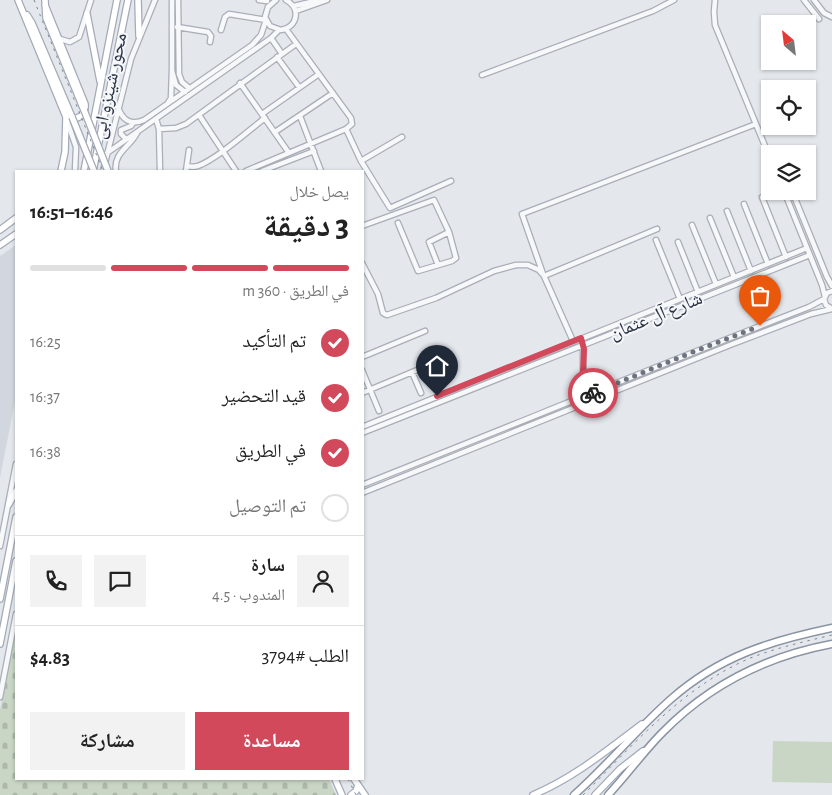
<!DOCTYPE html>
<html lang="ar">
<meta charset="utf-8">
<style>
body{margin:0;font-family:"Alegreya Sans","Noto Naskh Arabic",sans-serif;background:#f2f2f2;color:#222;direction:rtl;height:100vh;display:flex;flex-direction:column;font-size:19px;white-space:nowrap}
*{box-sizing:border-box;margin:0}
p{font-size:16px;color:#767676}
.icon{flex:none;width:28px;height:28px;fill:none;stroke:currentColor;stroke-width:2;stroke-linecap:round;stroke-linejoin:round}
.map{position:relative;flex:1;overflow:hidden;direction:ltr}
.panel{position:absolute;left:15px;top:170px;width:349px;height:610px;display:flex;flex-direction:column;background:#fff;border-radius:0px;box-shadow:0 1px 4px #0004;direction:rtl}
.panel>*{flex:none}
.needle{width:32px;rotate:332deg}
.buttons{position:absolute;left:761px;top:15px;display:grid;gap:10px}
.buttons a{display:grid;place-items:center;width:55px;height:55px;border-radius:0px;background:#fff;box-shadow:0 1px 4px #0004;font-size:25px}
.pin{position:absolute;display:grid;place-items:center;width:42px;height:42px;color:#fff;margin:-51px -21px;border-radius:50% 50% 50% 0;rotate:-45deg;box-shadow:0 0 5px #0007}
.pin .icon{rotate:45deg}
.courier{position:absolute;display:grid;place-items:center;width:50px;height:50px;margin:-25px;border:4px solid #d1495b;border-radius:50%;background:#fff;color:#222;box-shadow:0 1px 6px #0007}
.headline em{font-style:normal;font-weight:700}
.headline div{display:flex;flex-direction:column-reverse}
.headline{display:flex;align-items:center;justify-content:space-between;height:85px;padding:0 15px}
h1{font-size:32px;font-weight:700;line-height:38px}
.bar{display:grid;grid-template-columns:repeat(4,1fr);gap:8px 5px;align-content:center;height:60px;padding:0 15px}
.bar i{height:6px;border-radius:4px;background:#e0e0e0}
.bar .current{background:#d1495b}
.bar p{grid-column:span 4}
.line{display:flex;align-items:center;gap:12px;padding:0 15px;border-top:1px solid #e0e0e0}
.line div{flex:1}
.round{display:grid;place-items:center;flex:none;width:52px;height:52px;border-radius:0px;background:#f2f2f2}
ol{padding:0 15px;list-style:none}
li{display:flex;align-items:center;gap:15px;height:55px}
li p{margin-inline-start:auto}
li .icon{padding:5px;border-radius:50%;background:#d1495b;color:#fff;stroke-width:4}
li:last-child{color:#767676}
li i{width:28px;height:28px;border:2px solid #e0e0e0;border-radius:50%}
.action{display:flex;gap:10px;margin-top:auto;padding:10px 15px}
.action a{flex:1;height:58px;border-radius:0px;background:#d1495b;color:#fff;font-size:20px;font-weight:700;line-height:58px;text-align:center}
.action a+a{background:#f2f2f2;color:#222}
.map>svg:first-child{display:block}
</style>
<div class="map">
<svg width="832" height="795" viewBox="0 0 832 795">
<defs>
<pattern id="cemetery-stones" width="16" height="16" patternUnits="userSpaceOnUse" patternTransform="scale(1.25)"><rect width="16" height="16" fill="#c9d6c5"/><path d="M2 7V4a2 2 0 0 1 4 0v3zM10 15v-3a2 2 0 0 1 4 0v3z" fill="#adb8ab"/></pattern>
</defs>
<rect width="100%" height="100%" fill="#e4e7ec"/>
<!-- built -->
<path fill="#d2d6de" d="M16,245V396L0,478V256Z"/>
<!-- green -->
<path fill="#c9d6c5" d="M773,741L832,742V783L772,782Z"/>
<!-- cemetery -->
<path fill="url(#cemetery-stones)" d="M16,629V779H329L336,795H0V710Z"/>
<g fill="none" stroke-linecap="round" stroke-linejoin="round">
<defs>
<path id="minor" d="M178,0L179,74L182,82L189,88
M259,0L267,1
M276,0L268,7L265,17L270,26L281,30C298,27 301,8 286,0
M715,0L714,12L715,25L770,158
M804,0L819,19
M814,0L824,13L832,17
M294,6L319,0
M296,11L327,0
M177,27L208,32L211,36L210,42
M221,30L225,17L229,14L266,20
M271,38L282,54
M60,39L70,42L79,37L91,0
M277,57L299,87
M172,71L176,85L185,92
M482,75L653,11L674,0
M240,83L289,153
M168,103L171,98L172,69V0
M118,107C122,120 131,126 144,120L252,45L261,35L266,20
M262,114L319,74
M199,115L236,171
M300,116L321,171
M66,118L76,147L75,171
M156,119L159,129L160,171
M159,129L176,128L186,124L296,44
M346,129L361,161L390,208L451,181
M275,132L333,93
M126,139L121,134V130L131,126L133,123
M107,153L271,38L279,30
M361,161L402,137
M187,166C191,167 194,167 198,166C217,159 248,131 265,118
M103,171L131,59L155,0
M116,171C113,153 130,147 137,133
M186,171L189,150
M246,171L346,129L352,124L351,118L286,29
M262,171L314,151
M784,191L822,285L825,297
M792,191L827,277L832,286
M762,197L786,257
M744,204L768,264
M727,211L751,271
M710,218L734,277
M692,225L716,284
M362,226L434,200L449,232L456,258L452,261L418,271L398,223
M656,240L680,299
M678,242L698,292
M362,263L378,294L383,313L387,315L436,298L494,271L516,265H528L539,270L544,276L573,341
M438,265L429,242L449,232
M543,274L522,214L756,124
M544,276L657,229
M832,309L826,305L824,299L827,293L832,291
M583,344V374L591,394
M362,357L425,331
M362,370L379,411
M412,372L421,393
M362,393L422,368
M362,427L807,248
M362,433L810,255
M362,485C511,426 659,365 809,307L824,299
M362,493L730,345L811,314L832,309
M0,546L16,464
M0,697L16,614"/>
<path id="major" d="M18,0L66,117L65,152L61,171
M45,0L46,18L83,108
M138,0L139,36
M45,5L85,104C86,114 80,119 70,119
M87,14L100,81
M27,15L32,23L72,117
M84,171L117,0
M93,171L128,0
M0,230L16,218
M0,245L16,234
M9,504L16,491
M0,599L16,517
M0,644L16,561
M335,779L342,795
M354,779L365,795
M351,795L356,791L358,785
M533,795C575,777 606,751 642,724
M595,795L620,769L643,751"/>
<path id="highway" d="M574,795C608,765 637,729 671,699C720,656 770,641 832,628
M608,795C627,775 643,752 663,732C709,685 768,656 832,644"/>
</defs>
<!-- minor casing -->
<use href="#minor" stroke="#a9aeb7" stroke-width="7"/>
<!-- major casing -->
<use href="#major" stroke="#a3abb8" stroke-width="8"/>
<!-- highway casing -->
<use href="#highway" stroke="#8b94a3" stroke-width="9"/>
<!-- minor -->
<use href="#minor" stroke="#f7f8fa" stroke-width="4.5"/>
<!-- major -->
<use href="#major" stroke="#fff" stroke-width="5.5"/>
<!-- highway -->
<use href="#highway" stroke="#fff" stroke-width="6"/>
<!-- rail -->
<path stroke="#7d8696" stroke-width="1" stroke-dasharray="2.5 5" stroke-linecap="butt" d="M34,0L103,171
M348,779L356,795
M583,795C633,745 682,688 748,659C775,648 803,642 832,635"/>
<defs>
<path id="major-bridge" d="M84,110L108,171
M72,117L94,171"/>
</defs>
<!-- major-bridge casing -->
<use href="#major-bridge" stroke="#a3abb8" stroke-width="8" stroke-linecap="butt"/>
<!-- major-bridge -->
<use href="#major-bridge" stroke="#fff" stroke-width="5.5"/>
</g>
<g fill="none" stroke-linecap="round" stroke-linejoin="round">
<!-- done -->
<path stroke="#6c737f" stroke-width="5" stroke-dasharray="0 9" d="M593,393L683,356L760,326"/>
<!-- route -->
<path stroke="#d1495b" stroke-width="6" d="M437,396L581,338L584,349L583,374L591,394L593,393"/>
</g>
<g text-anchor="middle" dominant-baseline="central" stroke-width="4" stroke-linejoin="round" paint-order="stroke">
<!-- street labels -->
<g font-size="19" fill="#2b3445" stroke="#f4f6f9">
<text transform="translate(110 86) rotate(-78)">محور شينزو ابى</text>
<text transform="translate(656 316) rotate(-22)">شارع آل عثمان</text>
</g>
</g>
</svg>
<div class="buttons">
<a><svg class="needle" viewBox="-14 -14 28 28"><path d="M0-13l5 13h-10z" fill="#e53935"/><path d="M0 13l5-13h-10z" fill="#767676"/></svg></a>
<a><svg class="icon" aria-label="locate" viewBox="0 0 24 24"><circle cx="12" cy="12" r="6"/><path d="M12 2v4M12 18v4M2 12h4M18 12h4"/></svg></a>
<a><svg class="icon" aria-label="layers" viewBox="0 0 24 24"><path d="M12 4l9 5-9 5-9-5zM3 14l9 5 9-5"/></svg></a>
</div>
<div class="pin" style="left:760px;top:326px;background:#ea580c"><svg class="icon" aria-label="bag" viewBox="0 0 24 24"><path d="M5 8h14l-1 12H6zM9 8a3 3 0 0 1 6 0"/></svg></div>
<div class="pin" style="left:437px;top:396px;background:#1f2937"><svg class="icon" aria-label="home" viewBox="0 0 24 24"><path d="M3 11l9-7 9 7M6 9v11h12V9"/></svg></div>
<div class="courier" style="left:593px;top:393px"><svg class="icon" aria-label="bike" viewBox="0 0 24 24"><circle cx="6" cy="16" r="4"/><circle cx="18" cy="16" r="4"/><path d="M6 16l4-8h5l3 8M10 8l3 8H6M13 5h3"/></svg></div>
<section class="panel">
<div class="headline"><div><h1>3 دقيقة</h1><p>يصل خلال</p></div><em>16:46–16:51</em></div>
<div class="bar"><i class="current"></i><i class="current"></i><i class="current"></i><i></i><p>في الطريق · 360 m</p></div>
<ol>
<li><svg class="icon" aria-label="check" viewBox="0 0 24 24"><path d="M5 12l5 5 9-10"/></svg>تم التأكيد<p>16:25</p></li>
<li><svg class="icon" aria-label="check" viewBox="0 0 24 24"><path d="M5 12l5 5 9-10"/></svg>قيد التحضير<p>16:37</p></li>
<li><svg class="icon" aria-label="check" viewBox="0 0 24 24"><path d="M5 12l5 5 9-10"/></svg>في الطريق<p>16:38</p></li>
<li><i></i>تم التوصيل</li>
</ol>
<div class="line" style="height:90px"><a class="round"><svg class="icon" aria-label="person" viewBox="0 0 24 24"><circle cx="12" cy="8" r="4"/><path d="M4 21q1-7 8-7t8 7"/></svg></a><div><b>سارة</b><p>المندوب · 4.5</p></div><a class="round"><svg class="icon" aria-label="chat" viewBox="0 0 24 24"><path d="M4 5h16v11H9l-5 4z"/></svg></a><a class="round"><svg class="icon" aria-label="phone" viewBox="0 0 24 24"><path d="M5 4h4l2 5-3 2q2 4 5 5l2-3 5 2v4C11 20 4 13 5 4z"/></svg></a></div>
<div class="line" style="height:65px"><div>الطلب #3794</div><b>$4.83</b></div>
<div class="action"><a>مساعدة</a><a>مشاركة</a></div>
</section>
</div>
